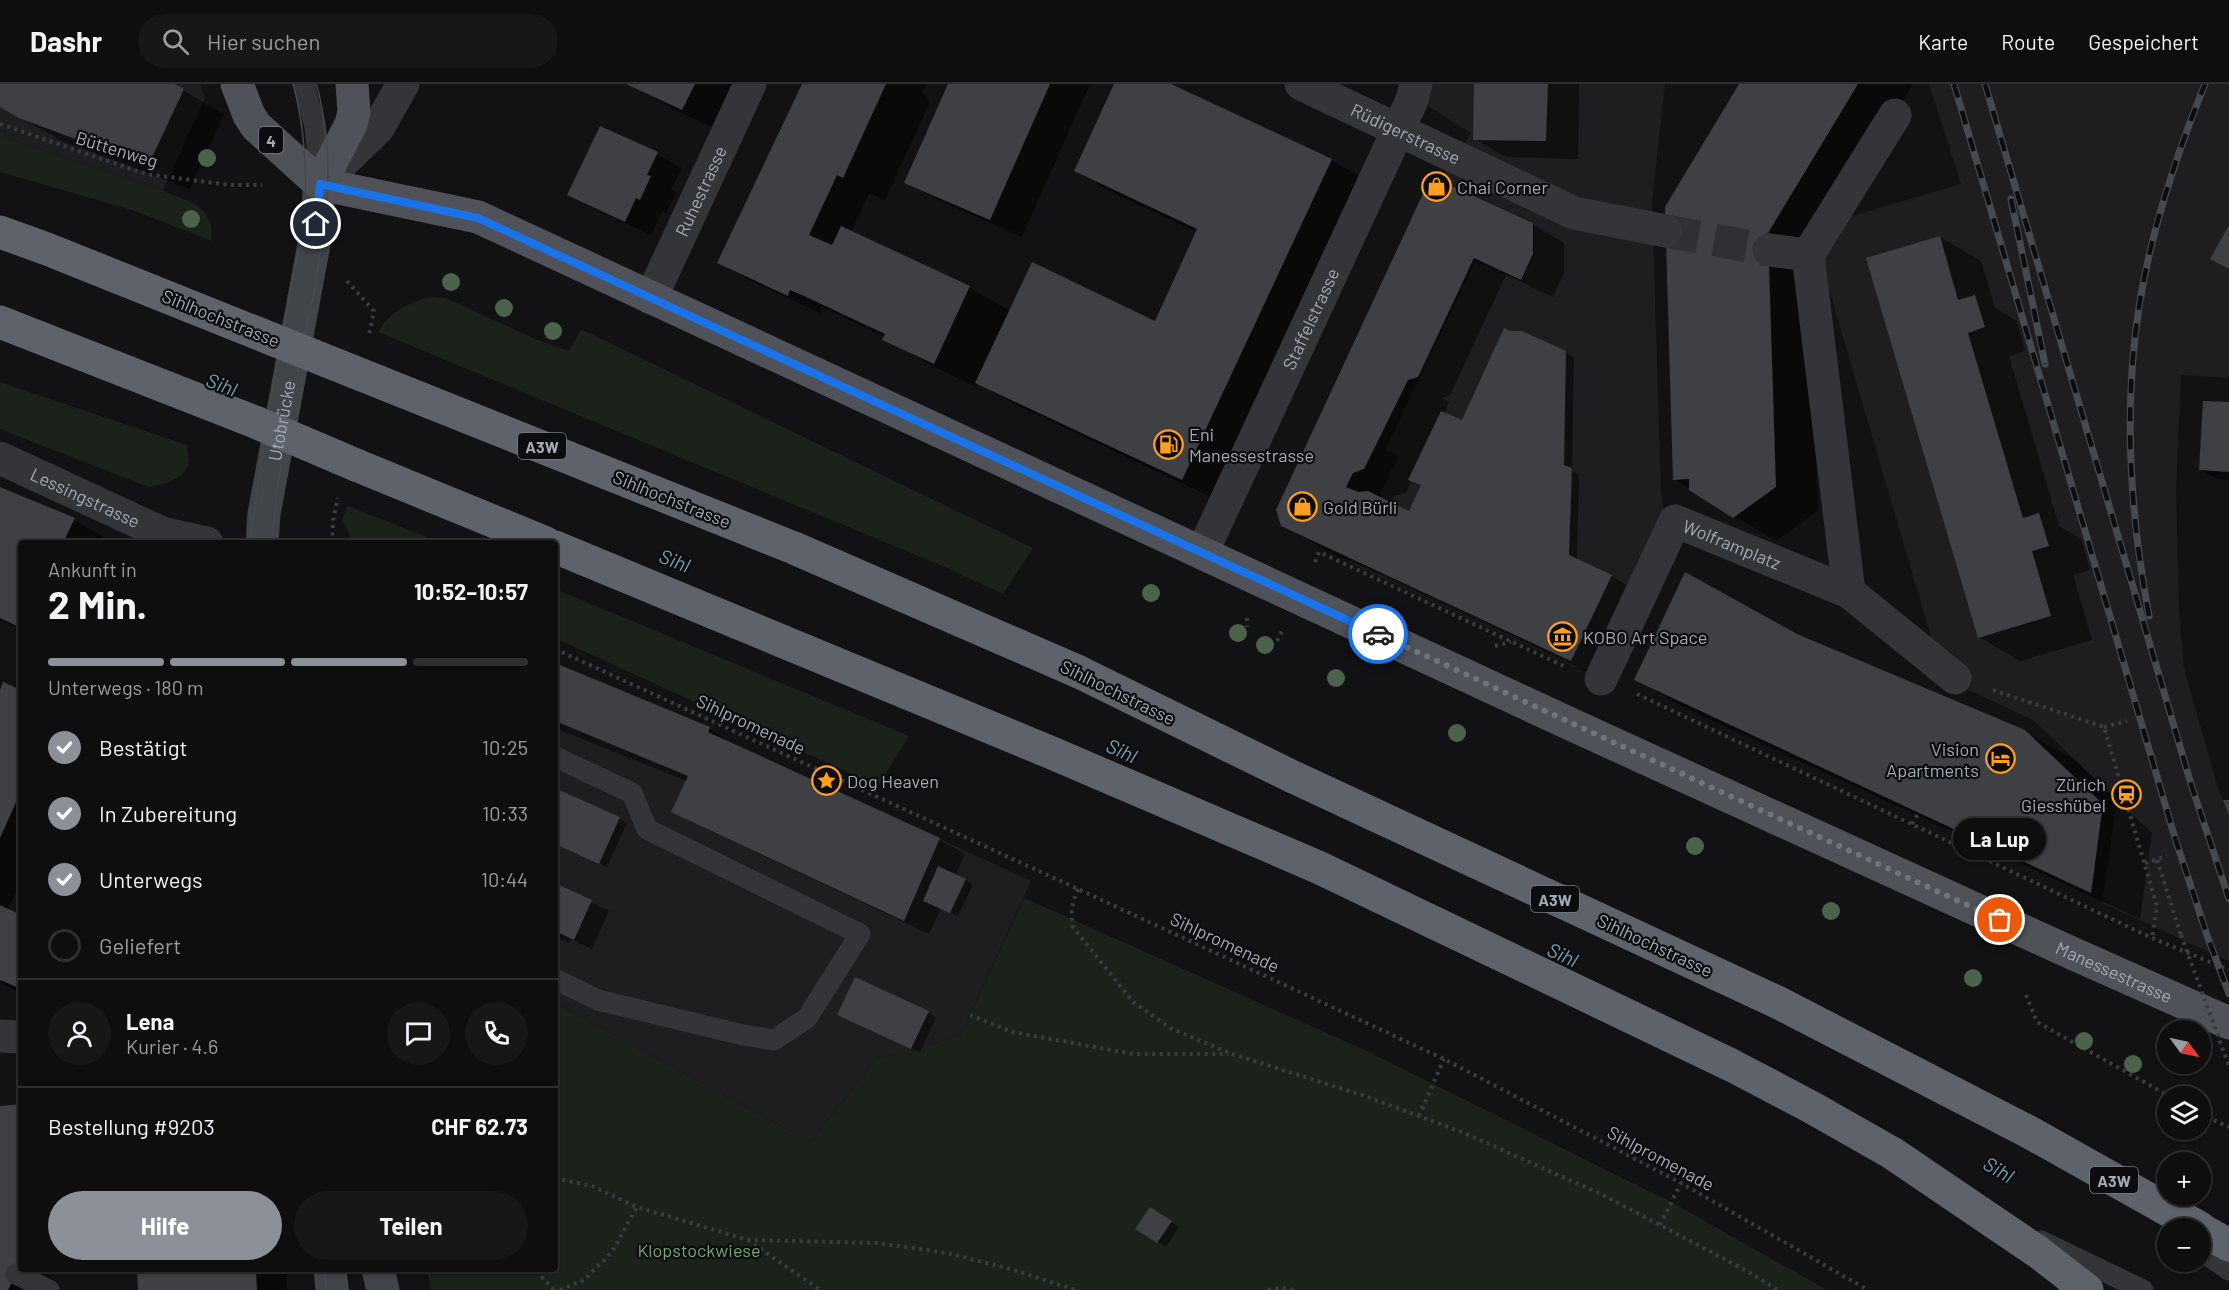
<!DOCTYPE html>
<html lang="de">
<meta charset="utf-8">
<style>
body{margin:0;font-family:Barlow,sans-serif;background:#171718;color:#f1f3f6;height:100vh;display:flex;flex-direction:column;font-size:22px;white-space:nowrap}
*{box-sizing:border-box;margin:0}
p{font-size:20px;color:#9b9c9e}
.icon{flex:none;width:33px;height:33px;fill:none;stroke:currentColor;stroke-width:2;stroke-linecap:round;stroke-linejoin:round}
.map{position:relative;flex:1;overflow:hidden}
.sheet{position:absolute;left:18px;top:456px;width:540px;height:732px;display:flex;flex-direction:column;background:#0e0e0f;border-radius:6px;box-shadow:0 2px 4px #0004,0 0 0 2px #2e2e2f}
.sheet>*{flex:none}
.needle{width:39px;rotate:123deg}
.buttons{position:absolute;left:2157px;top:936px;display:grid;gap:12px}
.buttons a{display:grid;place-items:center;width:54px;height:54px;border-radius:50%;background:#0e0e0f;box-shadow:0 2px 4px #0004,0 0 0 2px #2e2e2f;font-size:30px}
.pin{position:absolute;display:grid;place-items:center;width:51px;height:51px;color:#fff;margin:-26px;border:3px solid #fff;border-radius:50%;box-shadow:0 2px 6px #0007}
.courier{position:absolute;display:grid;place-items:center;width:60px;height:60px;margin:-30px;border:4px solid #1a73e8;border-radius:50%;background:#fff;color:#222;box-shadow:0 2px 8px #0007}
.bubble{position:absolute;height:42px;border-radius:21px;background:#0e0e0f;box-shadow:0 2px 4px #0004,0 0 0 2px #2e2e2f;font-size:20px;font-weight:700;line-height:42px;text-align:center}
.head em{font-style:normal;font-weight:700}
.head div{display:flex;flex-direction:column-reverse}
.head{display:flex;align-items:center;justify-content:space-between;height:102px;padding:0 30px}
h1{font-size:39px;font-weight:700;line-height:45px}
.bar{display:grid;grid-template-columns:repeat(4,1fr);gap:9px 6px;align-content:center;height:72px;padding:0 30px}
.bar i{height:8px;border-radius:4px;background:#2e2e2f}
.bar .current{background:#8c9099}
.bar p{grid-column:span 4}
.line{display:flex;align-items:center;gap:15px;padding:0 30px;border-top:2px solid #2e2e2f}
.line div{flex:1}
.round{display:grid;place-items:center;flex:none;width:63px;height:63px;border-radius:32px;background:#171718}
ol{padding:0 30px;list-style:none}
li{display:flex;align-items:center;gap:18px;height:66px}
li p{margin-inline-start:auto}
li .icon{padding:6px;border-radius:50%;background:#8c9099;color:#fff;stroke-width:4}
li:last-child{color:#9b9c9e}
li i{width:33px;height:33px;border:3px solid #2e2e2f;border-radius:50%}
.action{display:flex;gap:12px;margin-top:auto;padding:12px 30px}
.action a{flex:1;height:69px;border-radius:36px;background:#8c9099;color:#fff;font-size:24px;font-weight:700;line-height:69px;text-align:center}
.action a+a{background:#171718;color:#f1f3f6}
header{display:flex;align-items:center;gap:36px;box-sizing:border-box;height:84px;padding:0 30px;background:#0e0e0f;border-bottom:2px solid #2e2e2f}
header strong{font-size:28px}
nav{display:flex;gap:33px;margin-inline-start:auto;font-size:21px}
.search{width:420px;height:54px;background:#171718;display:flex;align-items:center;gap:15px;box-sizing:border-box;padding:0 21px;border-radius:33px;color:#9b9c9e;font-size:22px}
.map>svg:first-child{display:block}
</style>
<header>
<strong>Dashr</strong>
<div class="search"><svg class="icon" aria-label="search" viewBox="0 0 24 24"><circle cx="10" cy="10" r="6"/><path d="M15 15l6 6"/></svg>Hier suchen</div>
<nav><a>Karte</a><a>Route</a><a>Gespeichert</a></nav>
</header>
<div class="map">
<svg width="2229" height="1206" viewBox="0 0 2229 1206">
<rect width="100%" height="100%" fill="#121214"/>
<!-- built -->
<path fill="#1e1e21" d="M0,0H200L205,14L163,107L0,52Z
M1407,0H1665L1652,118L1661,409L1671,467L1593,587L1574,583L1349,478L1398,372L1385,366L1475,177L1521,197L1534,171V139L1440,95L1471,49L1407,9Z
M1929,0H2229V294L2181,291L2176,408L2179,526L2184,584L2218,704L2229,733V877L2102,819L2117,716L2033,636L1943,594L1811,144L1961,100Z
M555,579L710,643L708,648L1031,797L961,951L915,966L878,974L810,1058L555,919Z"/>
<!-- green -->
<path fill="#1a221a" d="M0,52L163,107L196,120L206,129L211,142L212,157L132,126L0,88Z
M430,213L443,214L457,219L535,255L569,267L581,245L1033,464L1003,510L945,483L378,248C389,228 408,219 430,213Z
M0,298L187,361C187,366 189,372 189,377C186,396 164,400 148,403L0,345Z
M348,422L442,459H354L342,436Z
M555,505L909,652L878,702L555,554Z
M1024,814L1365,966L1673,1119L1827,1206H431L427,1185H555V919L810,1058L878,974L915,966L961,951Z"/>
<!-- pier -->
<path fill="#121214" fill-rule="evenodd" d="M0,111L208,188L212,154L213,155L388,232L378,248L377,255L824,438L1020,522L1553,762L1850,900L2168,1078V1112H2200L2201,1097L2229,1113V1206H2028L1883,1111L1773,1048L1502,911L1314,823L1046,704L836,611L555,494V459H468L346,410L344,424L187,365L188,348L0,277ZM2168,1144H2200V1178H2168Z"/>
<!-- shadow -->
<path fill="#0007" fill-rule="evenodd" d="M0,0H172L224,30L190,105L62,57L0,22Z
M630,0H740L724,49L671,24Z
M804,0H926L922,9L927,12L929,20L885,116L869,109L851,148L970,204L1010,227L1155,239L1197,148L1117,111L1075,87L1116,0H1168L1332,76L1373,100L1224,419L1018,322L978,299L976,303L926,279L884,255L885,253L837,230L822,223L820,229L751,197L719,179Z
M951,0H1090L1022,153L938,116L906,98Z
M1476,0H1579L1578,75L1506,73L1475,55Z
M1740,0H1913L1809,173L1818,427L1776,457L1674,395Z
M657,70L682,84L671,106L676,108L666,129L662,127L651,151L594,125L569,110Z
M1430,101L1532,140L1564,159V189L1553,213L1506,191L1450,311L1442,314L1449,318L1444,330L1463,338L1565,268L1574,273L1572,387L1579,391L1577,476L1611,492L1653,516L1613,600L1324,465L1282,441ZM1412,396L1423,402L1410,429L1391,420L1394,412L1406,409Z
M1940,153L1981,177L1995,224L2017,237L2025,267L2009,272L2059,442L2081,455L2090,486L2073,491L2092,556L2020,577L1979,553Z
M2229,320V396L2218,395L2201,386Z
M0,404L74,436L114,459H21V546L0,536Z
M1796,551L2025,648L2075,676L2152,749L2140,835L1685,624L1636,595Z
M555,579L709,645L750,669L940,756L965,770L956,790L973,801L958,832L941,824L929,850L698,741L673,727L687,697L555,644Z
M21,608V796L8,826L21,832V912L20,908L0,899V610Z
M555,705L627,739L607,783L555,759Z
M555,801L609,827L592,865L571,855L570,859L555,852Z
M928,929L936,934L920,968L847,935Z
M21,1021V1185H50L47,1191L54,1195L48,1206H0V1023Z
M1158,1129L1179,1143L1166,1163L1137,1144Z
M138,1185H285L287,1206H140Z"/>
<!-- building -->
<path fill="#3e4044" d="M0,0H175L184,5L148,82L19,34L0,23Z
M626,0H695L682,26Z
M802,0H886L843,94L837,91L809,151L832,161L841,142L970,202L934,280L882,256L885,250L804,212L790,206L788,212L717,179Z
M948,0H1050L990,136L904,99Z
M1114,0H1171L1332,75L1182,396L975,299L1032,178L1155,237L1197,145L1074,87Z
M1474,0H1548L1546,57L1473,56Z
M1739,0H1858L1768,149L1776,403L1733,434L1689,406V395L1673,396L1665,123Z
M600,42L658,68L647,91L651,92L640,116L636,114L625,138L567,111Z
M1439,96L1533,139V170L1521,196L1474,174L1418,293L1408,296L1364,385L1353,389L1346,403L1358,408L1368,407L1409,427L1421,401L1408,396L1441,327L1462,336L1504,244L1510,247H1522L1566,267L1564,381L1572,384L1569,471L1612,491L1571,577L1281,442L1276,426L1428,99Z
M2229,141V185L2210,175Z
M1940,152L1958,216L1975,211L1985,243L1968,249L2023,434L2039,429L2049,462L2032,467L2051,532L1978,554L1866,174Z
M2203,317L2229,318V388L2199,386Z
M0,403L75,434L63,459H21V538L19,543L0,534Z
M1685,488L1797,550L2025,646L2103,720L2091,809L1634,596Z
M555,579L710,643L708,648L940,754L904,837L671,728L688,692L555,637Z
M3,598L21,606V707L0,754V606Z
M555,704L620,733L599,780L555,760Z
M2223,716H2229V732Z
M938,782L966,795L950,829L923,817Z
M555,799L592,816L574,856L555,847Z
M0,821L21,831V914H19V904L0,896Z
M855,893L929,927L911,965L837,931Z
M21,1020V1180L8,1206H0V1022Z
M1150,1123L1172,1137L1157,1159L1135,1145Z
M137,1185H256L257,1206H138Z"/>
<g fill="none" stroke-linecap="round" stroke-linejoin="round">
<!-- street-tunnel -->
<path stroke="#2f3034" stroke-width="33" stroke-dasharray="33 16" stroke-linecap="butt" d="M1666,147L1769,166"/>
<!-- path -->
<path stroke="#393c40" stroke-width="4" stroke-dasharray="3 4.5" stroke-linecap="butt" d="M0,40L146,90L230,101H262
M347,197L374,227L369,251
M332,459L333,436L338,414
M1315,478L1319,468L1566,583
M1247,534V543
M1277,557L1282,547
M1495,562L1511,558
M555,565L1078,805L1444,975L1681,1099L1868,1206
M1993,606L2104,643L2157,822L2152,854
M1637,610L2152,854L2229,886
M2104,643L2127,637
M1912,740L1919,728
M2157,776L2181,851
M2145,779L2167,772
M1078,805C1072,819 1070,828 1073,843L1133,918L1172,945L1232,970L1368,1013L1464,1049L1603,1111L1747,1187L1778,1206
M2026,911L2037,938L2169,1012
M970,931L1012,948L1133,970H1228
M2200,1030L2229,1043
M1419,1032L1444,975
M555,1094L592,1102L637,1123L748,1156L877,1159L947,1169L1014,1186L1075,1206
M1660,1141L1681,1099
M748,1156L820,1206
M540,1185L542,1193L554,1206
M560,1206L584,1196L612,1168L637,1123
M1268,1206L1280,1204L1296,1206"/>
<!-- lane -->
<path stroke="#333539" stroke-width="21" d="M304,0L315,43L320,96
M555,673L632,709L647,745L860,850L807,934L774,956L743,951L598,916L555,895
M2041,1157L2143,1206
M2200,1166L2229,1186
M16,1190L49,1206"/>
<!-- street -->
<g stroke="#333539" stroke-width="33">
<path id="s1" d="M1301,0L1574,129L1666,147"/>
<path d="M326,94L378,44L403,0"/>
<path d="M1769,166L1808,171L1849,508L1955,594"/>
<path d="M1808,171L1895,31"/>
<path id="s2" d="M651,214L750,0"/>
<path id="s3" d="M0,374L162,449L207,459"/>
<path id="s4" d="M1202,469L1398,46L1412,16L1416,0"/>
<path id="s5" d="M1601,595L1675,437L1849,508"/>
<path d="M0,952L21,953"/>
</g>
<!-- secondary -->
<g stroke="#414449" stroke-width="33">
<path id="s6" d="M262,459L264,430L314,160L320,100"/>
<path d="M330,1185L332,1206"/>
<path d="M378,1185L383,1206"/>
</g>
<!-- primary -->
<g stroke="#4f5259" stroke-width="33">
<path id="s7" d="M237,0L249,31L256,42L320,100L478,133L1566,638L2065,866L2229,939"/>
<path d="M320,100L351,40L354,28L352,0"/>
</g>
<!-- highway -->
<path stroke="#5e636b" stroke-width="33" d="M356,381L546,459
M555,463L1052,669L1320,784L1731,981L1811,1023L1892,1069L2038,1168L2087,1206
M1079,588L1291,692L1777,918L2029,1048L2200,1144
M2200,1145L2229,1161"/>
<!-- tram -->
<path stroke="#46494e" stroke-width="1.5" d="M250,459L268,330L305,130C307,85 305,43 293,0
M272,459C277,386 293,314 307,243C321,171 336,105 323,31C321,21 320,10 316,0
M324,1185L327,1206
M345,1185L348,1206"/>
<defs>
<path id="rail" d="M1954,0L2175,754L2208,854L2229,910
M1985,0L2191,700L2229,815
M2011,115L2045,280
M2149,532C2130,430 2123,326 2139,223C2151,146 2176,72 2205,0"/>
</defs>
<!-- rail casing -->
<use href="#rail" stroke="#46494e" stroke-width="7"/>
<!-- rail -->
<use href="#rail" stroke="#0d0d0f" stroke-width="4.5" stroke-dasharray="14" stroke-linecap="butt"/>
<!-- path-bridge -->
<path stroke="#393c40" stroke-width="4" stroke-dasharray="3 4.5" stroke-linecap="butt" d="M2181,851L2229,982"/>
<!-- highway-bridge -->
<path stroke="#5e636b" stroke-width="33" d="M0,148L47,165L794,464L1079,588
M0,238L255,338L356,381"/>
</g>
<!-- trees -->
<g fill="#4b624b">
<circle cx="207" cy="74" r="9"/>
<circle cx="191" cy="135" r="9"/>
<circle cx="451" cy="198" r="9"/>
<circle cx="504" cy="224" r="9"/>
<circle cx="553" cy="247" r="9"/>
<circle cx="1151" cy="509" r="9"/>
<circle cx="1238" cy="549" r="9"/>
<circle cx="1265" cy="561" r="9"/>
<circle cx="1336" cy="594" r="9"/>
<circle cx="1457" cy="649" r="9"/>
<circle cx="1695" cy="762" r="9"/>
<circle cx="1831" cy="827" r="9"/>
<circle cx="1973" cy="894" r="9"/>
<circle cx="2084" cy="957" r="9"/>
<circle cx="2133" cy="980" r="9"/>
</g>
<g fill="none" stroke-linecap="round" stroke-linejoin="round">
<!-- done -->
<path stroke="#70757d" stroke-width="6" stroke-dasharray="0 10.8" d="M1378,550L2000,836"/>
<!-- route -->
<path stroke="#1a73e8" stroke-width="8" d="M316,140L320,100L478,134L1378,550"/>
</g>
<!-- icons -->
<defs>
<symbol id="shop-ring" viewBox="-11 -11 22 22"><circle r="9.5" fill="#0d0d0f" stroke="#ff9e1f" stroke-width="1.5"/><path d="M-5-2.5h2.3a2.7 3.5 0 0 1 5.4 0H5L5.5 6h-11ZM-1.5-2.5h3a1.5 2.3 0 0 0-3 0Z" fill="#ff9e1f"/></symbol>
<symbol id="fuel-ring" viewBox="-11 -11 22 22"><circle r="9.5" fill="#0d0d0f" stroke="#ff9e1f" stroke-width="1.5"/><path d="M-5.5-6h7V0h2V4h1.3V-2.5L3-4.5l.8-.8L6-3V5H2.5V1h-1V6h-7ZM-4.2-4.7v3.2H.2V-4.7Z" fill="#ff9e1f"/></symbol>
<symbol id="museum-ring" viewBox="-11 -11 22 22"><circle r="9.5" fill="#0d0d0f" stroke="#ff9e1f" stroke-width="1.5"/><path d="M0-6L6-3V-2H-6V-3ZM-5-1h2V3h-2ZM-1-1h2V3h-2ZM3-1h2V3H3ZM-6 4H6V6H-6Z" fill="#ff9e1f"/></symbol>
<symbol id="hotel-ring" viewBox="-11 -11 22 22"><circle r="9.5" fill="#0d0d0f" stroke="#ff9e1f" stroke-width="1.5"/><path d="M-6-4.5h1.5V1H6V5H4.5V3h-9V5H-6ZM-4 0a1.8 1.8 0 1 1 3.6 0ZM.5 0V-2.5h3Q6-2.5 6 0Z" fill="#ff9e1f"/></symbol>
<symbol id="sight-ring" viewBox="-11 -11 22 22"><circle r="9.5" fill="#0d0d0f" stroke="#ff9e1f" stroke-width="1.5"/><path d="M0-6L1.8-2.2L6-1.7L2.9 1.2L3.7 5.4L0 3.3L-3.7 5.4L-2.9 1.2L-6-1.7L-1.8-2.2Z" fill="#ff9e1f"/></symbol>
<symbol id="station-ring" viewBox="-11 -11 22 22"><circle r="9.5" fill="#0d0d0f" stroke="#ff9e1f" stroke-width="1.5"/><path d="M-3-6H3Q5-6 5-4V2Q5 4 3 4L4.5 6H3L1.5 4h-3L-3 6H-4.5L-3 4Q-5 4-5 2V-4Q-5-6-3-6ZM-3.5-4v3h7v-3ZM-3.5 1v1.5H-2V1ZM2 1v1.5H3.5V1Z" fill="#ff9e1f"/></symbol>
</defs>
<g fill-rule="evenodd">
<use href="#shop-ring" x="1420" y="86" width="33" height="33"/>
<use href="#fuel-ring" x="1152" y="344" width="33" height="33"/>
<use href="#shop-ring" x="1286" y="406" width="33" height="33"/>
<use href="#museum-ring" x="1546" y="536" width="33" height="33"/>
<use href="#hotel-ring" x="1984" y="658" width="33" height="33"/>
<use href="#sight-ring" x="810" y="680" width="33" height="33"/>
<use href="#station-ring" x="2110" y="694" width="33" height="33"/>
</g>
<g text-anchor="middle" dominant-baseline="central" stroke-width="4.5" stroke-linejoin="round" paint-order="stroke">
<!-- shield labels -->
<g fill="#0d0d0f" stroke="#757b84" stroke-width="1.5">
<rect x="259" y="43" width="24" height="26" rx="4.5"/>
<rect x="518" y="349" width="48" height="26" rx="4.5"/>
<rect x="1531" y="802" width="48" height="26" rx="4.5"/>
<rect x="2090" y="1083" width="48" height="26" rx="4.5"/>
</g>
<g font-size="16" font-weight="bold" fill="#a2aab6">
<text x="271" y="56">4</text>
<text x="542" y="362">A3W</text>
<text x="1555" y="815">A3W</text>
<text x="2114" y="1096">A3W</text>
</g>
<!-- street labels -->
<g font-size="18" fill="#a2aab6" stroke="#0d0d0f">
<text stroke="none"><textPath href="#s1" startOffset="116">Rüdigerstrasse</textPath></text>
<text transform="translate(117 65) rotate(17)">Büttenweg</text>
<text stroke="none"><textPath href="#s2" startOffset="118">Ruhestrasse</textPath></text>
<text transform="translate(221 234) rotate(22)">Sihlhochstrasse</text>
<text stroke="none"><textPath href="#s4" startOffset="258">Staffelstrasse</textPath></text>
<text stroke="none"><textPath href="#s6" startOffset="124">Utobrücke</textPath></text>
<text stroke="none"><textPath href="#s3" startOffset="94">Lessingstrasse</textPath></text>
<text transform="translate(672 415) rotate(22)">Sihlhochstrasse</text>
<text stroke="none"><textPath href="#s5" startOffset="236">Wolframplatz</textPath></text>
<text transform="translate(1118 608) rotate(26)">Sihlhochstrasse</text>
<text transform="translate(751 640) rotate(25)">Sihlpromenade</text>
<text transform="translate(1225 858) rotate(25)">Sihlpromenade</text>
<text transform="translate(1655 861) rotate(25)">Sihlhochstrasse</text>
<text stroke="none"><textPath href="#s7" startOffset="2096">Manessestrasse</textPath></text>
<text transform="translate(1661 1074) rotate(28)">Sihlpromenade</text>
</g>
<!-- poi labels -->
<g font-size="18" fill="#a2aab6" stroke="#0d0d0f" text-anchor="start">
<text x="1457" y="103">Chai Corner</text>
<text x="1189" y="350">Eni<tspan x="1189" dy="21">Manessestrasse</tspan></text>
<text x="1323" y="423">Gold Bürli</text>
<text x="1583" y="553">KOBO Art Space</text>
<text x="1979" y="665" text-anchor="end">Vision<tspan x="1979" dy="21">Apartments</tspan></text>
<text x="847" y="697">Dog Heaven</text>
<text x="2106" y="700" text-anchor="end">Zürich<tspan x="2106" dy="21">Giesshübel</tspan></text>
</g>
<!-- park labels -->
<g font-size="18" fill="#79a378" stroke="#0d0d0f">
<text x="699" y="1166">Klopstockwiese</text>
</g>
<!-- water labels -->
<g font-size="20" font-style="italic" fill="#769db4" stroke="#0d0d0f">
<text transform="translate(222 300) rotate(21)">Sihl</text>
<text transform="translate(675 476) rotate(21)">Sihl</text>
<text transform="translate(1122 666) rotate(25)">Sihl</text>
<text transform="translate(1563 870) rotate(25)">Sihl</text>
<text transform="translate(1999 1085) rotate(30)">Sihl</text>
</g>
</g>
</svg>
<div class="buttons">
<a><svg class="needle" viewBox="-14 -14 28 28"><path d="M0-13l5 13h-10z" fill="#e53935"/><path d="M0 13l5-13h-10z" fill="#9b9c9e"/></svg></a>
<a><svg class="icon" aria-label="layers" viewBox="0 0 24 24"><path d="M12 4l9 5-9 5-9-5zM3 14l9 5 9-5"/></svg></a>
<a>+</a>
<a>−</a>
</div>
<div class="pin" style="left:2000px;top:836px;background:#ea580c"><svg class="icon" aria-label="bag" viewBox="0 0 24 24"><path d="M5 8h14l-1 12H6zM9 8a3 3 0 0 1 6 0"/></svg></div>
<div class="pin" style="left:316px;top:140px;background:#1f2937"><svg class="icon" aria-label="home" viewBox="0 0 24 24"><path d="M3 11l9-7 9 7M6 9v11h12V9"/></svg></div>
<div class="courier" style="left:1378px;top:550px"><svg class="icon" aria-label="car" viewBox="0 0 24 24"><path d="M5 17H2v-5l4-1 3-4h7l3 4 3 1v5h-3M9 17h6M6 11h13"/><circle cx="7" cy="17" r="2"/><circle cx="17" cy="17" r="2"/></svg></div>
<div class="bubble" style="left:1953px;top:734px;width:93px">La Lup</div>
<section class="sheet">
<div class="head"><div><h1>2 Min.</h1><p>Ankunft in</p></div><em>10:52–10:57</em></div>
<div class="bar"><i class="current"></i><i class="current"></i><i class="current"></i><i></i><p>Unterwegs · 180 m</p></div>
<ol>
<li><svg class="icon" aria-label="check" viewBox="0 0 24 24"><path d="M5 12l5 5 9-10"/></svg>Bestätigt<p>10:25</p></li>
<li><svg class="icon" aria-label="check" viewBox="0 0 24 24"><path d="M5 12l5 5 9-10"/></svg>In Zubereitung<p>10:33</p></li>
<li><svg class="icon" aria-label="check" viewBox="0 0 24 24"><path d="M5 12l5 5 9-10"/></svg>Unterwegs<p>10:44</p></li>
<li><i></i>Geliefert</li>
</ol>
<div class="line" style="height:108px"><a class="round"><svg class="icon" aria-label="person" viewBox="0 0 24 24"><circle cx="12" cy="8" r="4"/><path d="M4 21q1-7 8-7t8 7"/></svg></a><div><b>Lena</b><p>Kurier · 4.6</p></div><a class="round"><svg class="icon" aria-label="chat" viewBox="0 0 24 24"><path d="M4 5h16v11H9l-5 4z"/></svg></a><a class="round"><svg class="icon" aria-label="phone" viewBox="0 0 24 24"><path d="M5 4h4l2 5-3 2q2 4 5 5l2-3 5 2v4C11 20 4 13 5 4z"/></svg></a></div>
<div class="line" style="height:78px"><div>Bestellung #9203</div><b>CHF 62.73</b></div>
<div class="action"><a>Hilfe</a><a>Teilen</a></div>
</section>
</div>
